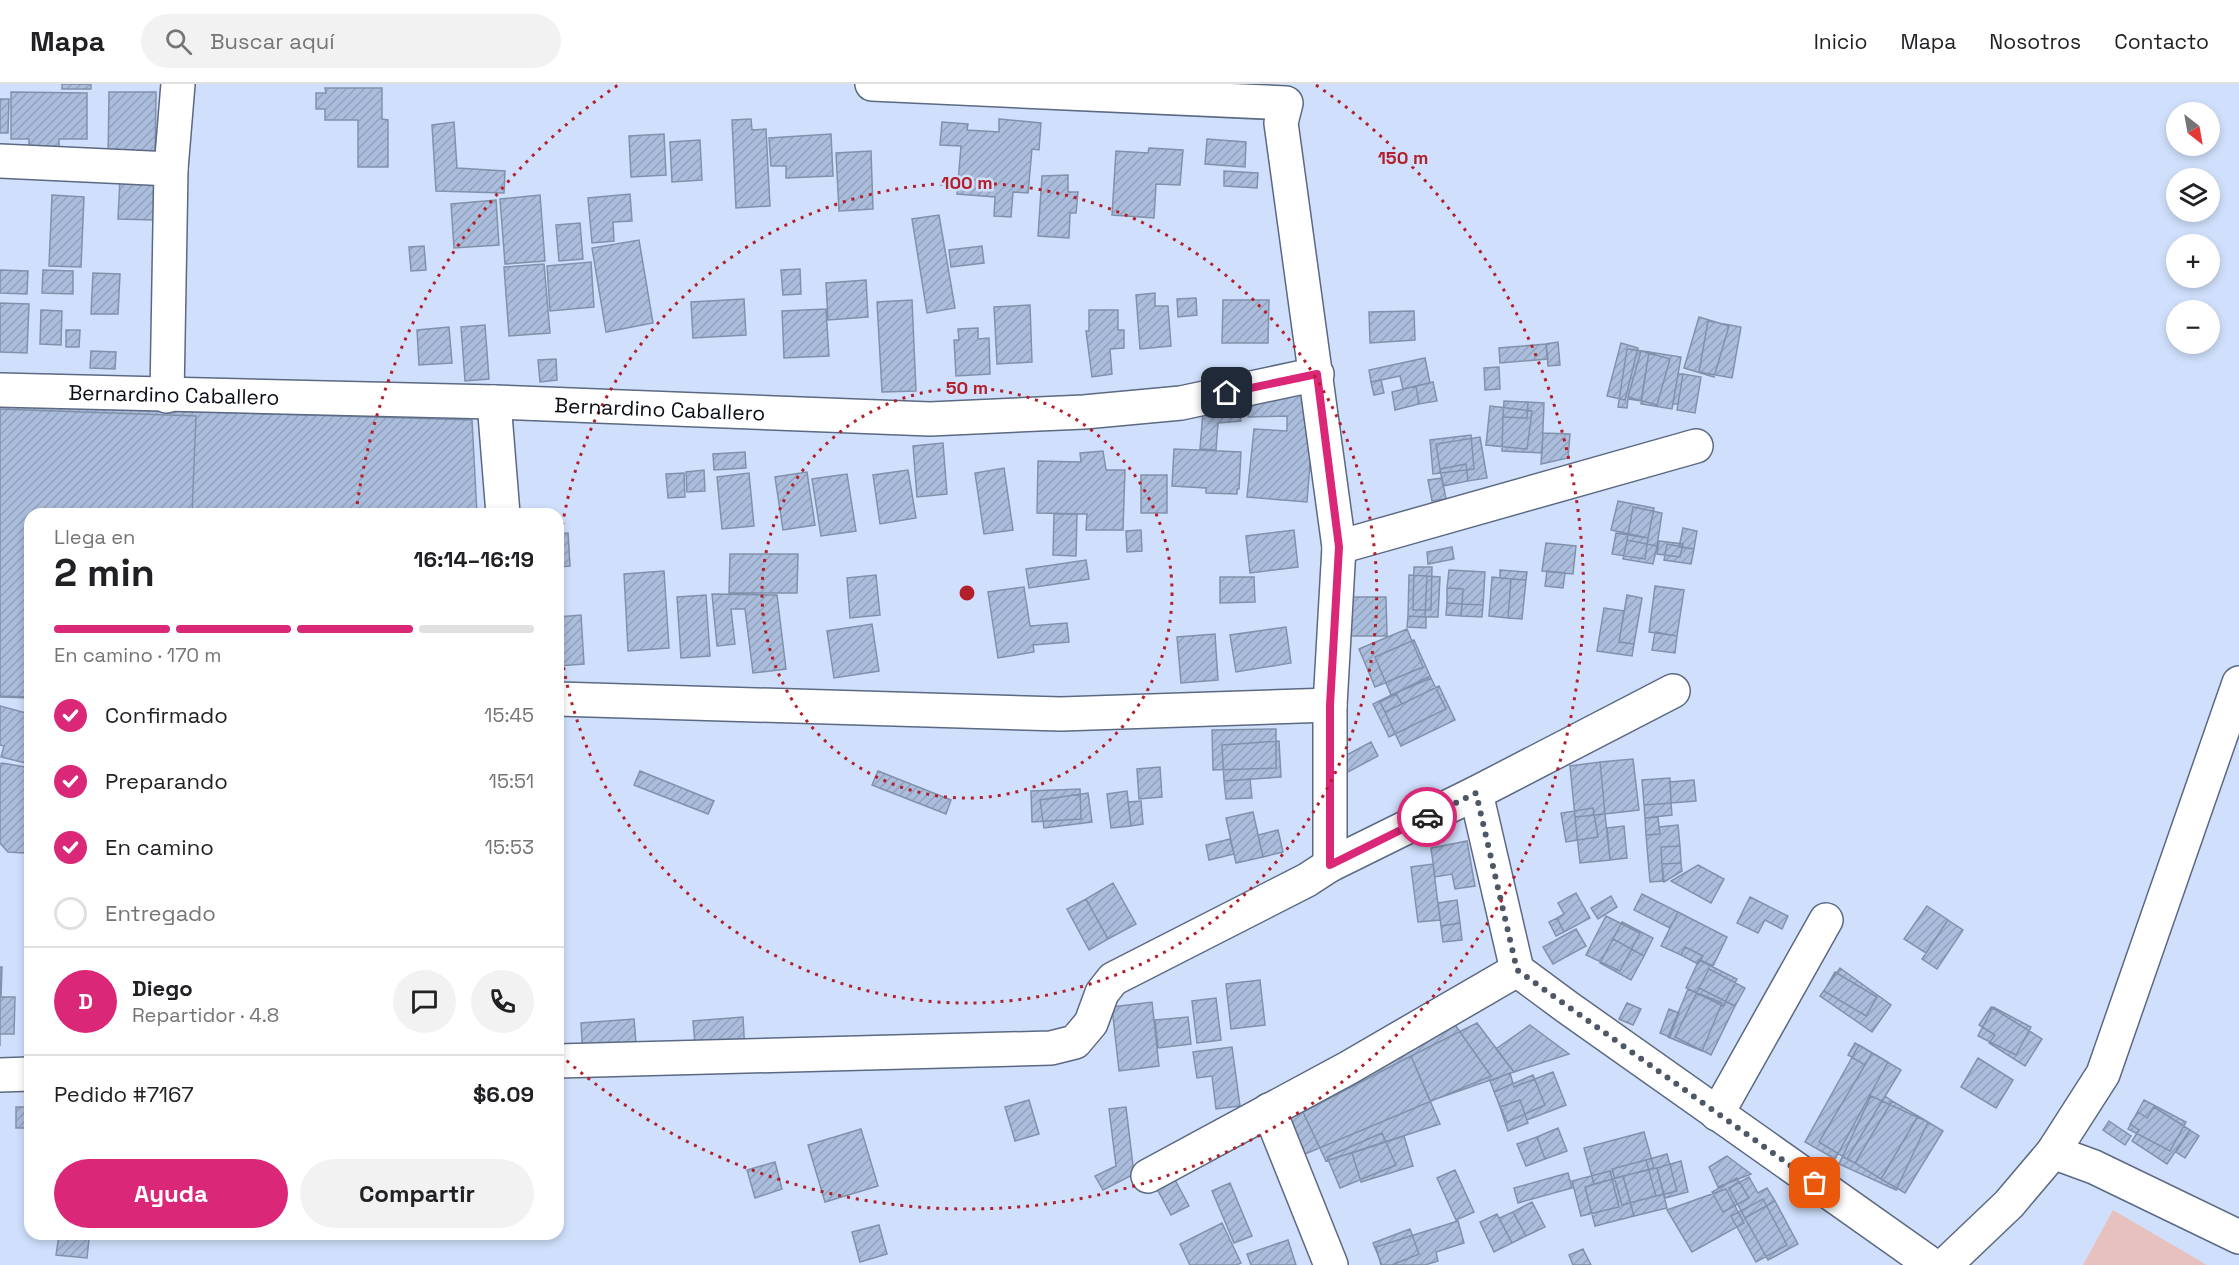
<!DOCTYPE html>
<html lang="es">
<meta charset="utf-8">
<style>
body{margin:0;font-family:"Space Grotesk",sans-serif;background:#f2f2f2;color:#202124;height:100vh;display:flex;flex-direction:column;font-size:22px;white-space:nowrap}
*{box-sizing:border-box;margin:0}
p{font-size:20px;color:#757577}
.icon{flex:none;width:33px;height:33px;fill:none;stroke:currentColor;stroke-width:2;stroke-linecap:round;stroke-linejoin:round}
.map{position:relative;flex:1;overflow:hidden}
.details{position:absolute;left:24px;top:424px;width:540px;height:732px;display:flex;flex-direction:column;background:#fff;border-radius:18px;box-shadow:0 3px 9px #0003}
.details>*{flex:none}
.needle{width:39px;rotate:149deg}
.fabs{position:absolute;left:2166px;top:18px;display:grid;gap:12px}
.fabs a{display:grid;place-items:center;width:54px;height:54px;border-radius:50%;background:#fff;box-shadow:0 3px 9px #0003;font-size:30px}
.pin{position:absolute;display:grid;place-items:center;width:51px;height:51px;color:#fff;margin:-26px;border-radius:12px;box-shadow:0 3px 9px #0006}
.courier{position:absolute;display:grid;place-items:center;width:60px;height:60px;margin:-30px;border:4px solid #db2777;border-radius:50%;background:#fff;color:#222;box-shadow:0 2px 8px #0007}
.head em{font-style:normal;font-weight:700}
.head div{display:flex;flex-direction:column-reverse}
.head{display:flex;align-items:center;justify-content:space-between;height:102px;padding:0 30px}
h1{font-size:39px;font-weight:700;line-height:45px}
.bar{display:grid;grid-template-columns:repeat(4,1fr);gap:9px 6px;align-content:center;height:72px;padding:0 30px}
.bar i{height:8px;border-radius:4px;background:#e0e0e0}
.bar .current{background:#db2777}
.bar p{grid-column:span 4}
.line{display:flex;align-items:center;gap:15px;padding:0 30px;border-top:2px solid #e0e0e0}
.line div{flex:1}
.round{display:grid;place-items:center;flex:none;width:63px;height:63px;border-radius:32px;background:#f2f2f2}
ol{padding:0 30px;list-style:none}
li{display:flex;align-items:center;gap:18px;height:66px}
li p{margin-inline-start:auto}
li .icon{padding:6px;border-radius:50%;background:#db2777;color:#fff;stroke-width:4}
li:last-child{color:#757577}
li i{width:33px;height:33px;border:3px solid #e0e0e0;border-radius:50%}
.action{display:flex;gap:12px;margin-top:auto;padding:12px 30px}
.action a{flex:1;height:69px;border-radius:36px;background:#db2777;color:#fff;font-size:24px;font-weight:700;line-height:69px;text-align:center}
.action a+a{background:#f2f2f2;color:#202124}
header{display:flex;align-items:center;gap:36px;box-sizing:border-box;height:84px;padding:0 30px;background:#fff;border-bottom:2px solid #e0e0e0}
header strong{font-size:28px}
nav{display:flex;gap:33px;margin-inline-start:auto;font-size:21px}
.search{width:420px;height:54px;background:#f2f2f2;display:flex;align-items:center;gap:15px;box-sizing:border-box;padding:0 21px;border-radius:33px;color:#757577;font-size:22px}
.map>svg:first-child{display:block}
</style>
<header>
<strong>Mapa</strong>
<div class="search"><svg class="icon" aria-label="search" viewBox="0 0 24 24"><circle cx="10" cy="10" r="6"/><path d="M15 15l6 6"/></svg>Buscar aquí</div>
<nav><a>Inicio</a><a>Mapa</a><a>Nosotros</a><a>Contacto</a></nav>
</header>
<div class="map">
<svg width="2239" height="1181" viewBox="0 0 2239 1181">
<defs>
<pattern id="building-hatch" width="6" height="6" patternUnits="userSpaceOnUse" patternTransform="scale(1.5)"><rect width="6" height="6" fill="#abbddc"/><path d="M-1 1l2-2M0 6l6-6M5 7l2-2" fill="none" stroke="#92a1bc"/></pattern>
</defs>
<rect width="100%" height="100%" fill="#d0e0fc"/>
<!-- garden -->
<path fill="#e7c1be" d="M2113,1126L2207,1181H2083Z"/>
<!-- building -->
<path fill="url(#building-hatch)" stroke="#8291ab" stroke-width="1.5" d="M62,0H91V5H62Z
M325,4H382V35L388,36V83H358V36H325V25H316V9H326Z
M11,8L87,9V55H59V75H29V55H11Z
M109,8H156L155,78L108,77Z
M0,15H9L8,49H0Z
M751,35L752,46L766,45L770,122L736,124L732,36Z
M999,35L1041,39L1039,66L1032,65L1028,109L1013,108L1011,133L994,132L995,113L957,110L961,62L940,61L942,38L968,40L967,46L999,48Z
M454,38L457,84L505,87L504,109L436,107L432,41Z
M664,50L666,91L631,93L629,52Z
M831,50L833,92L786,94V82H771L769,54Z
M1207,55L1246,58L1245,83L1205,80Z
M700,56L702,96L672,98L670,58Z
M1149,64L1183,66L1180,101L1156,100L1154,134L1112,131L1116,67L1148,69Z
M871,67L873,125L839,127L836,69Z
M1224,87L1258,89L1257,104L1224,102Z
M1068,91V108H1078L1076,129H1070L1069,154L1038,152L1042,92Z
M120,94L156,96L154,136L118,135Z
M630,110L632,137L613,138L614,157L592,159L588,114Z
M52,111L84,113L81,183L49,182Z
M540,111L545,177L505,180L500,115Z
M496,116L499,161L454,164L451,120Z
M939,131L955,224L927,229L912,135Z
M580,139L583,175L559,177L556,141Z
M639,156L653,239L606,248L592,164Z
M424,162L426,186L411,187L409,163Z
M982,162L984,179L951,183L949,166Z
M591,178L594,223L550,227L547,182Z
M544,180L550,249L509,252L504,183Z
M800,185L801,210L783,211L781,186Z
M0,186L28,187L27,210L0,209Z
M43,186L73,187V210L42,209Z
M93,189L120,190L118,230H91Z
M866,196L868,233L828,236L826,199Z
M1155,209V222H1168L1171,262L1140,265L1136,211Z
M1196,214L1197,231L1178,233L1177,215Z
M744,215L746,251L693,254L691,218Z
M912,216L916,307L882,308L877,218Z
M1223,216H1269L1268,259H1222Z
M0,219L29,220L27,269L0,268Z
M1030,221L1032,278L997,280L994,223Z
M826,225L829,272L784,274L782,227Z
M41,226L62,227L61,261L40,260Z
M1089,226H1118V246H1124V264L1110,265L1112,290L1092,293L1086,247H1089Z
M1414,227L1415,256L1370,259L1369,228Z
M1699,233L1729,242L1714,293L1684,284Z
M1708,237L1741,243L1732,294L1699,288Z
M485,241L489,295L465,297L461,243Z
M449,243L452,279L419,281L417,246Z
M978,244V255L989,254L990,290L956,292L954,256H959L958,245Z
M66,246H80L79,263H66Z
M1558,258L1560,281L1548,282L1546,260Z
M1621,259L1638,264L1625,316L1607,312Z
M1546,260L1548,275L1500,279L1499,264Z
M1627,265L1649,268L1641,317L1628,315L1627,324L1618,323Z
M91,267L116,268L115,285L90,284Z
M1641,267L1670,275L1657,321L1628,313Z
M1649,268L1681,273L1672,325L1641,320Z
M1425,274L1430,299L1403,305L1400,292L1371,298L1369,286Z
M556,275L557,296L540,298L538,276Z
M1499,283L1500,305L1485,306L1484,284Z
M1678,290H1683L1678,320H1673Z
M1683,290L1701,293L1695,329L1677,326Z
M1381,296L1384,309L1374,311L1371,298Z
M1433,298L1437,317L1419,320L1416,302Z
M1416,302L1419,320L1395,326L1392,308Z
M1298,310L1310,311L1315,316L1307,418L1247,413L1254,345L1287,347V332L1248,333L1250,320Z
M1504,317L1528,318L1527,334L1503,333Z
M1528,318L1544,319L1542,369L1502,367L1503,333L1527,334Z
M0,322L472,336L477,430H30V614L0,613Z
M1490,322L1532,327L1527,365L1486,361Z
M1239,323L1241,337L1218,339L1216,366L1200,365L1203,327Z
M0,325L196,332L192,430H30V613L0,612Z
M1543,349L1570,350L1568,374L1541,380Z
M1471,351L1474,385L1433,390L1430,356Z
M1480,353L1487,394L1468,397L1466,380L1440,385L1436,360Z
M943,359L947,410L917,413L913,362Z
M1174,365L1241,368L1239,405H1237V410L1206,409V404L1172,402Z
M1103,367L1106,386H1125L1123,446H1086L1087,430L1037,429L1038,377L1081,378L1080,369Z
M745,368L746,384L714,386L713,370Z
M1466,380L1468,397L1443,402L1440,385Z
M1004,384L1013,446L984,450L975,389Z
M704,386L705,407L687,408L686,388Z
M908,386L916,434L880,440L873,391Z
M807,388L815,441L783,446L775,393Z
M684,389L685,413L668,414L666,390Z
M749,389L754,442L722,445L717,393Z
M847,390L856,447L821,452L812,395Z
M1141,391H1167V429H1141Z
M1442,394L1446,415L1432,417L1428,396Z
M1618,417L1654,424L1648,454L1611,446Z
M1633,423L1662,429L1657,462L1627,456Z
M1054,430H1077L1076,472L1053,471Z
M1683,444L1697,447L1694,465L1679,463Z
M1141,446L1142,467L1127,468L1126,447Z
M1294,446L1298,483L1250,489L1246,452Z
M568,449L570,482L558,483V450Z
M1616,449L1648,454L1645,475L1612,470Z
M1627,456L1657,462L1653,480L1623,475Z
M1659,457L1683,460L1680,473L1657,470Z
M1546,459L1576,462L1573,490L1542,487Z
M1667,460L1694,465L1691,480L1664,476Z
M1452,463L1454,475L1428,480L1427,468Z
M730,470H798L797,509H729Z
M1086,476L1089,495L1029,504L1026,485Z
M1414,483H1432L1431,526H1413Z
M1449,486L1485,488L1483,521L1462,520L1463,505L1447,504Z
M1500,486L1527,488L1526,496L1500,494Z
M664,487L669,564L628,567L624,490Z
M1547,487L1565,489L1563,504L1545,502Z
M876,491L880,531L850,534L847,494Z
M1409,491L1427,492L1425,533L1408,532Z
M1427,492L1440,493L1438,533H1425Z
M1220,493H1254L1255,518L1220,519Z
M1492,493L1511,495L1508,534L1489,532Z
M1511,495L1526,496L1522,535L1508,534Z
M1655,502L1684,506L1677,552L1649,548Z
M1024,503L1030,542L1067,539L1069,558L1033,561L1034,568L998,574L988,508Z
M1447,504L1463,505L1462,520L1447,519Z
M712,510L777,511L786,585L753,589L745,525H731L735,560L717,562Z
M706,511L710,572L681,574L677,513Z
M1627,511L1642,514L1634,560L1619,558Z
M1342,513H1386L1387,552H1342Z
M1447,519L1462,520L1461,532L1446,531Z
M1462,520L1483,521L1482,533L1461,532Z
M1604,524L1624,527L1619,558L1634,560L1632,572L1597,567Z
M581,531L584,580L558,582V533Z
M1408,532L1426,533V544L1407,543Z
M872,540L879,587L834,594L827,547Z
M1286,543L1291,579L1236,588L1230,551Z
M1407,545L1423,583L1375,603L1359,565Z
M1655,548L1677,552L1675,569L1652,566Z
M1215,550L1218,596L1181,599L1177,553Z
M1414,556L1431,594L1391,611L1375,573Z
M1430,592L1446,625L1389,653L1373,620Z
M1439,602L1455,636L1401,662L1385,628Z
M1396,610L1402,620L1385,628L1380,618Z
M0,622L30,630V680L1,673L4,662L0,661Z
M1276,645V684L1213,686L1212,646Z
M1279,657L1281,693L1224,697L1222,661Z
M1371,658L1378,672L1346,689L1339,675Z
M1633,675L1639,726L1605,730L1600,678Z
M1600,678L1605,730L1575,733L1570,682Z
M2,679L25,683L30,689V768L28,766L24,769L8,768L0,759V680Z
M1160,683L1162,713L1139,715L1137,685Z
M640,687L714,717L708,730L634,701Z
M878,687L951,716L946,730L872,701Z
M1670,694L1671,719L1644,721L1642,696Z
M1250,695L1252,714L1226,715L1224,697Z
M1694,696L1696,717L1671,719L1670,698Z
M1080,705L1081,735L1032,738L1031,707Z
M1127,707L1131,742L1111,744L1107,710Z
M1088,709L1092,738L1044,744L1040,716Z
M1141,717L1143,740L1131,742L1128,718Z
M1671,719L1672,731L1645,734L1644,721Z
M1593,724L1598,753L1566,758L1561,729Z
M1253,728L1263,773L1236,779L1226,734Z
M1605,730L1610,776L1580,779L1575,733Z
M1658,733L1660,750L1646,751L1645,734Z
M1678,741L1680,762L1661,763L1663,797L1650,798L1646,751L1660,750L1659,743Z
M1624,742L1627,774L1610,776L1607,744Z
M1278,746L1283,768L1263,773L1258,751Z
M1230,755L1234,770L1209,776L1206,761Z
M1467,757L1475,802L1455,805L1452,790L1435,793L1431,764Z
M1680,762L1681,779L1662,780L1661,763Z
M1681,779L1682,787L1664,798L1662,780Z
M1433,780L1440,836L1418,838L1411,783Z
M1698,781L1724,795L1711,819L1671,797Z
M1113,799L1136,840L1108,855L1086,815Z
M1576,809L1590,834L1564,848L1557,834L1564,830L1558,819Z
M1642,810L1678,828L1670,844L1634,826Z
M1611,812L1617,823L1598,835L1591,824Z
M1750,813L1788,832L1782,845L1765,836L1758,849L1737,839Z
M1086,815L1108,855L1089,866L1067,825Z
M1457,816L1460,839L1441,842L1438,819Z
M1927,822L1948,836L1926,869L1904,855Z
M1678,828L1727,853L1713,882L1700,876L1703,872L1685,863L1681,871L1661,862Z
M1606,832L1640,849L1620,887L1586,871Z
M1557,834L1564,848L1556,852L1549,838Z
M1948,836L1963,846L1937,885L1922,875Z
M1622,838L1653,854L1644,872L1613,855Z
M1460,839L1462,856L1443,858L1441,842Z
M1576,845L1586,862L1553,880L1543,863Z
M1613,855L1644,872L1631,896L1600,879Z
M1685,863L1703,872L1698,880L1681,871Z
M1699,876L1737,895L1723,922L1686,904Z
M0,883H2L1,913H15L14,950H0V962Z
M1840,884L1891,921L1872,948L1820,912Z
M1709,885L1745,904L1735,922L1699,904Z
M1835,888L1877,913L1866,932L1824,907Z
M1260,896L1265,941L1231,945L1226,900Z
M1699,904L1735,922L1711,971L1675,953Z
M1688,905L1722,919L1702,967L1668,953Z
M1216,914L1221,956L1197,959L1192,917Z
M1152,918L1159,982L1119,987L1112,923Z
M1627,919L1641,925L1633,941L1619,935Z
M1991,923L2042,955L2025,982L1989,959L1995,951L1979,941Z
M1993,923L2031,943L2016,971L1978,952Z
M1669,925L1679,929L1670,953L1660,949Z
M743,933L745,969L696,972L693,937Z
M1188,933L1191,960L1158,964L1155,936Z
M634,935L637,971L583,975L581,939Z
M1453,938L1491,992L1298,1073L1278,1025Z
M1477,939L1514,988L1430,1017L1411,972Z
M1530,941L1569,970L1514,988L1496,965Z
M1855,959L1872,969L1865,981L1848,971Z
M1859,961L1888,978L1835,1075L1805,1058Z
M1232,963L1240,1022L1216,1025L1212,992L1197,994L1193,968Z
M1872,969L1901,986L1847,1075L1819,1058Z
M1411,972L1440,1040L1326,1077L1303,1028Z
M1978,974L2013,996L1996,1024L1961,1003Z
M1553,988L1566,1021L1527,1036L1520,1016L1500,1023L1490,997L1510,989L1514,1003Z
M1533,991L1545,1021L1507,1038L1494,1008Z
M1871,1012L1928,1038L1896,1106L1839,1080Z
M1885,1012L1892,1017L1855,1079L1847,1075Z
M1029,1016L1039,1050L1015,1057L1005,1023Z
M1520,1016L1528,1039L1508,1047L1500,1023Z
M2144,1016L2186,1038L2170,1067L2128,1045Z
M1892,1017L1918,1032L1881,1095L1855,1079Z
M16,1023H30V1044H16Z
M1126,1023L1134,1090L1103,1106L1095,1092L1116,1082L1109,1025Z
M2154,1023L2190,1046L2167,1080L2132,1057L2139,1046L2130,1040L2138,1028L2147,1034Z
M1918,1032L1943,1047L1905,1109L1881,1095Z
M2109,1037L2131,1052L2125,1061L2103,1046Z
M1558,1044L1567,1067L1545,1075L1537,1053Z
M861,1045L878,1102L825,1118L808,1061Z
M2190,1046L2199,1052L2185,1074L2176,1068Z
M1644,1048L1654,1084L1594,1100L1584,1064Z
M1382,1049L1396,1081L1340,1104L1327,1073Z
M1404,1052L1413,1082L1361,1098L1352,1069Z
M1537,1053L1545,1075L1526,1082L1517,1060Z
M1667,1070L1677,1107L1656,1112L1646,1076Z
M1727,1072L1751,1090L1718,1103L1709,1083Z
M1646,1076L1656,1112L1622,1121L1612,1085Z
M1681,1077L1688,1108L1665,1114L1657,1084Z
M775,1078L782,1105L755,1114L747,1086Z
M1657,1084L1667,1124L1634,1132L1623,1092Z
M1455,1086L1474,1128L1456,1136L1437,1094Z
M1610,1087L1619,1123L1581,1132L1572,1097Z
M1568,1089L1572,1104L1518,1119L1514,1104Z
M1623,1092L1634,1132L1595,1142L1585,1103Z
M1749,1093L1758,1109L1767,1104L1775,1117L1745,1134L1729,1104Z
M1174,1094L1189,1122L1171,1131L1156,1103Z
M1737,1094L1749,1114L1723,1128L1712,1108Z
M1230,1099L1252,1152L1234,1159L1212,1107Z
M1726,1105L1744,1139L1692,1168L1667,1126Z
M1763,1115L1787,1161L1756,1178L1731,1132Z
M1775,1117L1798,1160L1768,1176L1745,1134Z
M1532,1118L1545,1143L1526,1152L1513,1128Z
M1513,1128L1526,1152L1512,1159L1499,1134Z
M1497,1130L1512,1159L1494,1168L1480,1138Z
M1458,1137L1464,1159L1436,1168L1438,1177L1425,1181H1381L1376,1163Z
M1222,1139L1241,1179L1236,1181H1190L1180,1160Z
M879,1141L887,1170L860,1178L852,1148Z
M1410,1145L1419,1170L1392,1181H1382L1373,1159Z
M59,1151L89,1155L87,1174L56,1171Z
M1288,1156L1296,1181H1251L1247,1170Z
M1583,1165L1591,1181H1573L1569,1171Z"/>
<g fill="none" stroke-linecap="round" stroke-linejoin="round">
<defs>
<g id="minor">
<path d="M872,0L1286,19L1281,39L1339,463L1330,621V781"/>
<path d="M0,77L171,85"/>
<path id="s1" d="M0,306L494,318L930,335L1084,328L1181,319L1317,290"/>
<path d="M167,312L171,85L178,0"/>
<path d="M494,318L503,430"/>
<path d="M1339,463L1696,362"/>
<path d="M558,615L1061,630L1330,621"/>
<path d="M1476,709L1517,886L1567,923L1932,1181"/>
<path d="M558,977L1051,964L1075,958L1091,939L1102,909L1113,895L1307,796L1330,781L1476,709L1673,607"/>
<path d="M0,991L30,990"/>
<path d="M1269,1026L1331,1181"/>
<path d="M1717,1030L1826,836"/>
<path d="M2053,1068L2094,1083L2239,1153"/>
<path d="M1148,1092L1348,984L1517,886"/>
<path d="M1945,1181L2009,1120L2053,1068L2103,990L2239,599"/>
</g>
</defs>
<!-- minor casing -->
<use href="#minor" stroke="#5b6982" stroke-width="36"/>
<!-- minor -->
<use href="#minor" stroke="#fff" stroke-width="33"/>
</g>
<g fill="none" stroke-linecap="round" stroke-linejoin="round">
<!-- done -->
<path stroke="#4e5766" stroke-width="6" stroke-dasharray="0 10.8" d="M1427,733L1476,709L1517,886L1815,1099"/>
<!-- route -->
<path stroke="#db2777" stroke-width="8" d="M1227,309L1317,290L1339,463L1330,621V781L1427,733"/>
</g>
<!-- distance rings -->
<g fill="none" stroke="#b2202b" stroke-width="3" stroke-dasharray="3 6">
<circle cx="967" cy="509" r="205"/>
<path d="M558 477A410 410 0 1 1 558 541"/>
<path d="M356 429A616 616 0 0 1 618 1M1316 1A616 616 0 1 1 559 970"/>
</g>
<g text-anchor="middle" dominant-baseline="central" stroke-width="5" stroke-linejoin="round" paint-order="stroke">
<!-- street labels -->
<g font-size="21" fill="#080d16" stroke="#d0e0fc">
<text stroke="none"><textPath href="#s1" startOffset="174">Bernardino Caballero</textPath></text>
<text stroke="none"><textPath href="#s1" startOffset="660">Bernardino Caballero</textPath></text>
</g>
</g>
<circle cx="967" cy="509" r="9" fill="#b2202b" stroke="#d0e0fc" stroke-width="3"/>
<g font-size="18" text-anchor="middle" font-weight="bold" fill="#b2202b" stroke="#d0e0fc" stroke-width="5" stroke-linejoin="round" paint-order="stroke">
<text x="1403" y="80">150 m</text>
<text x="967" y="105">100 m</text>
<text x="967" y="310">50 m</text>
</g>
</svg>
<div class="fabs">
<a><svg class="needle" viewBox="-14 -14 28 28"><path d="M0-13l5 13h-10z" fill="#e53935"/><path d="M0 13l5-13h-10z" fill="#757577"/></svg></a>
<a><svg class="icon" aria-label="layers" viewBox="0 0 24 24"><path d="M12 4l9 5-9 5-9-5zM3 14l9 5 9-5"/></svg></a>
<a>+</a>
<a>−</a>
</div>
<div class="pin" style="left:1815px;top:1099px;background:#ea580c"><svg class="icon" aria-label="bag" viewBox="0 0 24 24"><path d="M5 8h14l-1 12H6zM9 8a3 3 0 0 1 6 0"/></svg></div>
<div class="pin" style="left:1227px;top:309px;background:#1f2937"><svg class="icon" aria-label="home" viewBox="0 0 24 24"><path d="M3 11l9-7 9 7M6 9v11h12V9"/></svg></div>
<div class="courier" style="left:1427px;top:733px"><svg class="icon" aria-label="car" viewBox="0 0 24 24"><path d="M5 17H2v-5l4-1 3-4h7l3 4 3 1v5h-3M9 17h6M6 11h13"/><circle cx="7" cy="17" r="2"/><circle cx="17" cy="17" r="2"/></svg></div>
<section class="details">
<div class="head"><div><h1>2 min</h1><p>Llega en</p></div><em>16:14–16:19</em></div>
<div class="bar"><i class="current"></i><i class="current"></i><i class="current"></i><i></i><p>En camino · 170 m</p></div>
<ol>
<li><svg class="icon" aria-label="check" viewBox="0 0 24 24"><path d="M5 12l5 5 9-10"/></svg>Confirmado<p>15:45</p></li>
<li><svg class="icon" aria-label="check" viewBox="0 0 24 24"><path d="M5 12l5 5 9-10"/></svg>Preparando<p>15:51</p></li>
<li><svg class="icon" aria-label="check" viewBox="0 0 24 24"><path d="M5 12l5 5 9-10"/></svg>En camino<p>15:53</p></li>
<li><i></i>Entregado</li>
</ol>
<div class="line" style="height:108px"><b class="round" style="background:#db2777;color:#fff">D</b><div><b>Diego</b><p>Repartidor · 4.8</p></div><a class="round"><svg class="icon" aria-label="chat" viewBox="0 0 24 24"><path d="M4 5h16v11H9l-5 4z"/></svg></a><a class="round"><svg class="icon" aria-label="phone" viewBox="0 0 24 24"><path d="M5 4h4l2 5-3 2q2 4 5 5l2-3 5 2v4C11 20 4 13 5 4z"/></svg></a></div>
<div class="line" style="height:78px"><div>Pedido #7167</div><b>$6.09</b></div>
<div class="action"><a>Ayuda</a><a>Compartir</a></div>
</section>
</div>
